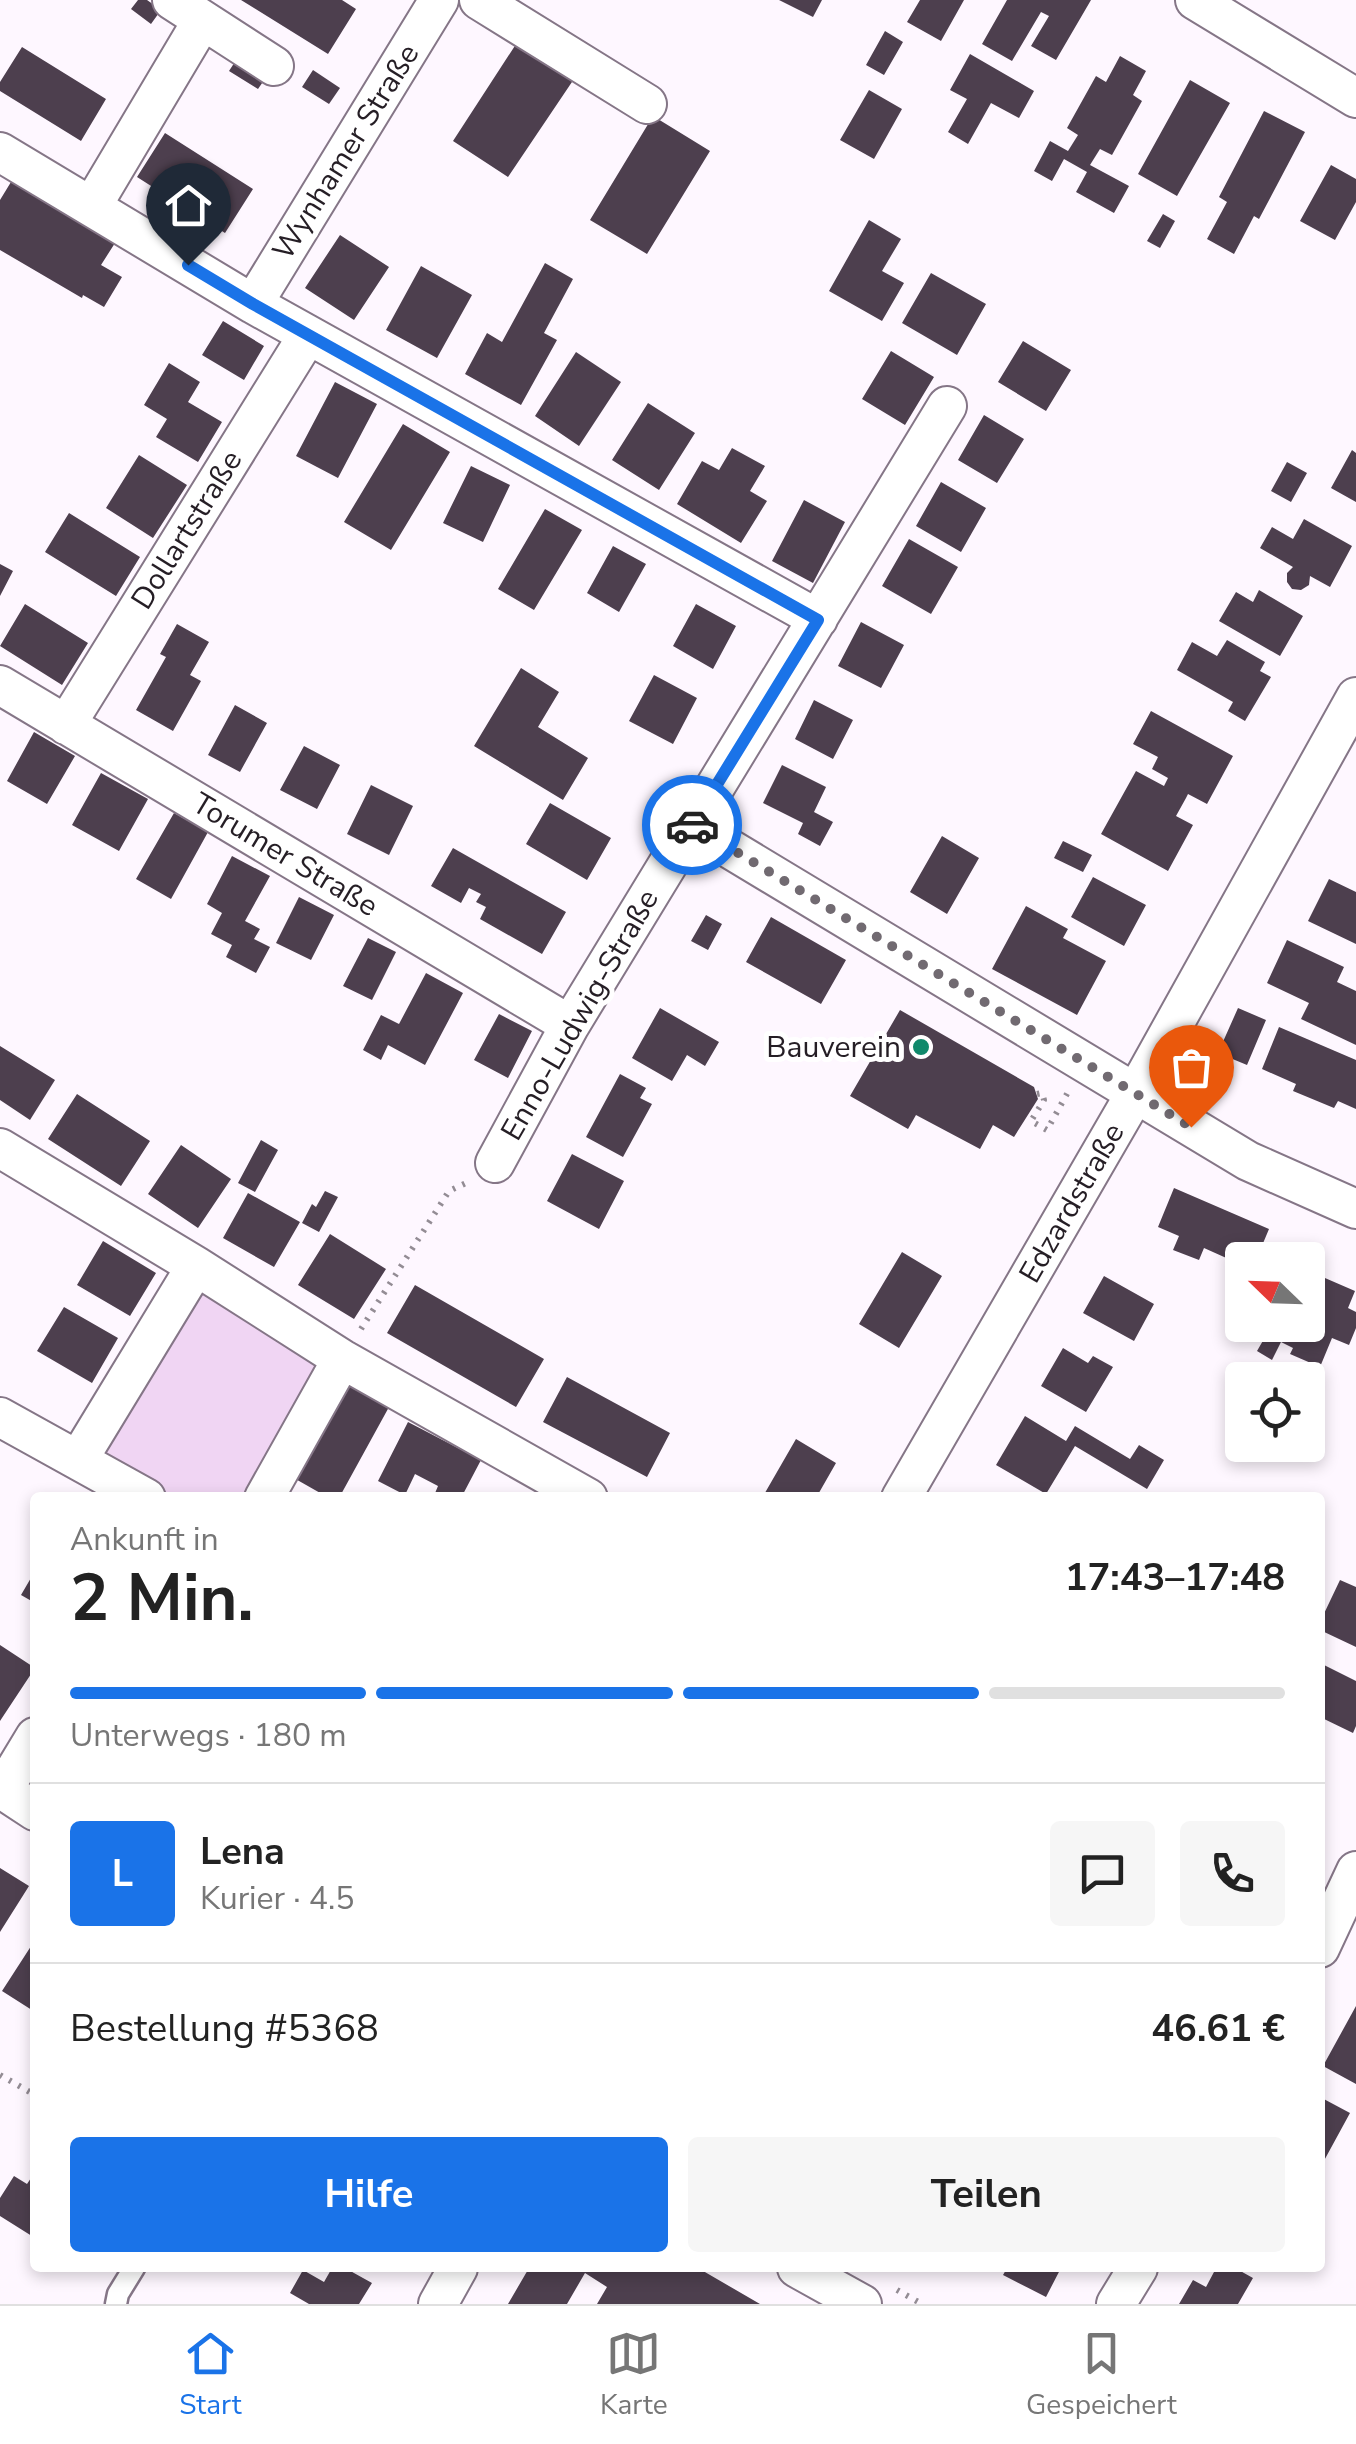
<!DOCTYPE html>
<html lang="de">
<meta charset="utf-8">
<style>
body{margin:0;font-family:"Nunito Sans",sans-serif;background:#f6f6f6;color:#222;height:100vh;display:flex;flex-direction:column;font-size:38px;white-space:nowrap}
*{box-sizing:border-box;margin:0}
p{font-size:32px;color:#767676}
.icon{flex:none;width:55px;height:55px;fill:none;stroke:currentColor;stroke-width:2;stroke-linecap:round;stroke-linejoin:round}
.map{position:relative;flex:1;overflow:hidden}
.drawer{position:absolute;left:30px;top:1492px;width:1295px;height:780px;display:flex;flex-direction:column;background:#fff;border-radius:10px;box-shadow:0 5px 15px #0003}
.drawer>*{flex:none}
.needle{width:65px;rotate:293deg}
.controls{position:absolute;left:1225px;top:1242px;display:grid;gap:20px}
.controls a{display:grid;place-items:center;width:100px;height:100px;border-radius:10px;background:#fff;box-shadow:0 5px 15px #0003;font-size:50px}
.pin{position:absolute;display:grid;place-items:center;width:85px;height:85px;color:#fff;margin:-102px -42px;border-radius:50% 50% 50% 0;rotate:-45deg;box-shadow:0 0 10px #0007}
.pin .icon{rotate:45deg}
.courier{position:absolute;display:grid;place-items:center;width:100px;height:100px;margin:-50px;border:8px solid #1a73e8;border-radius:50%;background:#fff;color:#222;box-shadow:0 2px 12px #0007}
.headline em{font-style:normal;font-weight:700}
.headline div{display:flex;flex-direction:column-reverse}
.headline{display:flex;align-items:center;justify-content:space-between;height:170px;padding:0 40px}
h1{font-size:65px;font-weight:700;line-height:75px}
.bar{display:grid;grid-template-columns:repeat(4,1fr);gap:15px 10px;align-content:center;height:120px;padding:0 40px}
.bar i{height:12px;border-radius:8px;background:#e0e0e0}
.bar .on{background:#1a73e8}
.bar p{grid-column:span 4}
.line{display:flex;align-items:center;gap:25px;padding:0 40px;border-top:2px solid #e0e0e0}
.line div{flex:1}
.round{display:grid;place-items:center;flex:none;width:105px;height:105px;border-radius:10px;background:#f6f6f6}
.button{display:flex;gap:20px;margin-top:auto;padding:20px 40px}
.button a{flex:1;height:115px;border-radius:10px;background:#1a73e8;color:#fff;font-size:40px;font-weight:700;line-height:115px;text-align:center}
.button a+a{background:#f6f6f6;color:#222}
.menu{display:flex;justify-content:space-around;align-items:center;height:140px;border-top:2px solid #e0e0e0;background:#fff;font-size:28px;color:#767676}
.menu a{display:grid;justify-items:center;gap:5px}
.menu .on{color:#1a73e8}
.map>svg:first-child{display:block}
</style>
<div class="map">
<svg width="1356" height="2304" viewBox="0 0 1356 2304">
<rect width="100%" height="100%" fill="#fef7ff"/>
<!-- green -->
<path fill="#f0d5f3" d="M196,1266L342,1359L264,1497H146L78,1460Z"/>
<!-- building -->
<path fill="#4d3f4e" d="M138,0H147L161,10L151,24L131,9Z
M241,0H342L356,9L328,54Z
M779,0H822L813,17Z
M920,0H964L941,41L907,22Z
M1007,0H1091L1056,60L1031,46L1049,16L1041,12L1012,61L982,44Z
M885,31L903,42L884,75L866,65Z
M520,38L576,76L508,177L453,141Z
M22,47L106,99L81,141L0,91V82Z
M242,51L271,70L258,89L229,71Z
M970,54L1034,91L1019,118L991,103L968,144L948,132L967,99L950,90Z
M1120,56L1146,71L1133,95L1142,101L1112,155L1100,149L1090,165L1129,186L1114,213L1076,192L1087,172L1064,159L1052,181L1034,171L1050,141L1068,151L1078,135L1067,128L1096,76L1106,82Z
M313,70L340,88L329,104L302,87Z
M1190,80L1230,103L1177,196L1138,174Z
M869,90L902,109L874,159L840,140Z
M1264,111L1305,132L1259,219L1254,216L1234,254L1207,239L1227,202L1219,197Z
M653,116L710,151L647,254L590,220Z
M165,133L253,189L225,233L137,177Z
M1331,165L1356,179V202L1335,240L1300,221Z
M11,182L115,243L101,265L122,277L104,307L83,295L82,298L0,250V200Z
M1163,214L1175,221L1160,248L1147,241Z
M869,220L901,239L882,271L904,283L882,321L829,291Z
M340,235L389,267L354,320L305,288Z
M545,263L573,279L544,333L557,340L521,405L465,374L487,333L502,342Z
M421,266L472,295L437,358L386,330Z
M931,273L986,304L957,355L902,323Z
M223,321L264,346L244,380L202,355Z
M1023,341L1071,370L1046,411L998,382Z
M891,351L934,377L905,425L862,399Z
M576,352L621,382L579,446L535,416Z
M169,363L200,382L188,402L222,422L198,462L156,437L167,419L144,405Z
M335,382L377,404L338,478L296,456Z
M648,403L695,433L659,490L612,460Z
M984,415L1024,439L997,483L958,460Z
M403,424L450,452L391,550L344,522Z
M732,448L765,466L750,491L767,501L741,543L677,504L702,461L719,470Z
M1352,450L1356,453V502L1331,488Z
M139,455L187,485L153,538L106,508Z
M1287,462L1307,473L1291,502L1271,491Z
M471,466L510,485L483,542L443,523Z
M941,482L986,508L961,552L916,526Z
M804,500L845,522L813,583L772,561Z
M545,509L582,530L534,610L498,589Z
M69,513L140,557L116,596L45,552Z
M1304,519L1352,546L1330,587L1310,576L1309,585L1301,590L1292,589L1287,582V573L1293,567L1260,548L1272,527L1293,539Z
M909,539L958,567L931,614L882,586Z
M613,546L646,564L619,612L587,593Z
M0,564L13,571L0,596Z
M1259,590L1303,616L1280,656L1219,621L1236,592L1253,602Z
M25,604L88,643L62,685L0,646Z
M696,604L736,626L713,669L673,646Z
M861,622L904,645L881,688L838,666Z
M177,624L209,642L190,675L201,681L173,731L136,710L166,657L160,654Z
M1227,640L1265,662L1260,671L1271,677L1245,721L1228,711L1233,702L1177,670L1192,642L1217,656Z
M521,668L559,692L538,727L588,758L563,800L474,746Z
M654,675L697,698L673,744L629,721Z
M814,700L853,720L833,759L795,739Z
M235,705L267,723L240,772L208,755Z
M1151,711L1233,756L1207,804L1188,794L1186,798L1176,816L1193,825L1168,871L1101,834L1136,771L1164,786L1168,778L1152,769L1158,757L1133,744Z
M34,732L75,756L47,804L7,781Z
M304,746L340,765L317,809L280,790Z
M782,765L826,787L814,812L833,822L820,846L798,834L803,823L763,803Z
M101,773L148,799L119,851L72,825Z
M371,785L413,806L389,855L347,834Z
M550,803L611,838L587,880L526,844Z
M174,813L208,832L171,899L136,879Z
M942,836L979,858L947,914L910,892Z
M1063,841L1092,855L1083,872L1054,858Z
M453,848L566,912L542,954L480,919L486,907L476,902L481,894L469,888L461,903L431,886Z
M232,856L270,876L245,921L260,929L254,939L270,947L256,973L226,957L232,945L211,934L222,913L207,904Z
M1093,877L1146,905L1124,946L1071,917Z
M1329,879L1356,892V944L1308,921Z
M299,897L334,915L311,960L276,943Z
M1026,906L1068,929L1063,938L1106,961L1077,1015L992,969Z
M706,915L722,924L708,950L691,941Z
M771,917L846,960L821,1004L746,962Z
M368,938L396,952L372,1000L343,986Z
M1287,940L1344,967L1337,982L1356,991V1045L1301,1019L1309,1003L1267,983Z
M426,973L463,993L425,1065L388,1045L381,1060L363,1050L381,1015L399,1024Z
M660,1008L719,1042L705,1066L687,1055L672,1081L632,1058Z
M1238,1008L1266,1020L1247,1065L1218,1053Z
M900,1010L1034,1087L1038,1099L1014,1137L993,1125L980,1149L916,1115L908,1129L850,1096Z
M499,1014L532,1031L508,1078L474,1060Z
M1279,1027L1356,1060V1109L1338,1101L1334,1108L1293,1091L1296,1084L1262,1069Z
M0,1046L55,1080L30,1120L0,1100Z
M620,1074L646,1088L640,1098L652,1104L623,1157L586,1137Z
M77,1094L150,1141L121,1186L48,1139Z
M261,1140L278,1150L255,1192L238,1183Z
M181,1145L231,1179L198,1228L148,1194Z
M572,1154L624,1181L599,1229L547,1201Z
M1174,1188L1269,1229L1256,1260H1242V1265L1204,1248L1199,1260L1173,1250L1179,1236L1158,1227Z
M325,1191L338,1197L319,1232L302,1223L312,1204L316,1207Z
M248,1193L300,1222L274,1267L223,1238Z
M330,1234L386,1269L354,1319L298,1285Z
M103,1241L156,1273L130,1316L77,1285Z
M902,1252L942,1276L899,1348L859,1324Z
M1318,1275L1355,1291L1348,1308L1356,1312V1328L1349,1345L1332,1338L1320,1367L1290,1354L1293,1348L1281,1342L1272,1360L1257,1351L1272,1325H1308V1295Z
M1104,1276L1154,1304L1134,1341L1083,1313Z
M415,1285L544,1359L516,1407L387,1333Z
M64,1307L118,1338L92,1383L37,1351Z
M1063,1348L1088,1363L1093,1356L1113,1367L1086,1412L1041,1386Z
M567,1377L670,1433L647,1477L543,1422Z
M345,1382L389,1407L339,1498H329L292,1477Z
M1025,1416L1066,1441L1075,1426L1130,1459L1139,1445L1164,1460L1147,1489L1075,1446L1046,1494L996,1465Z
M408,1422L481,1460L461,1498H433L438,1486L415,1474L405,1495L378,1481Z
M796,1439L836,1463L816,1498H762Z
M35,1571V1603L21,1595Z
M1340,1580L1356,1587V1647L1320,1630V1622Z
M0,1645L35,1668L0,1721Z
M1320,1663L1356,1681V1726L1353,1733L1320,1717Z
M0,1868L29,1886L0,1932Z
M35,1940V2012L2,1991Z
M1356,2006V2084L1323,2066Z
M1320,2097L1350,2113L1320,2168Z
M35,2172V2238L0,2216V2198L14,2176L27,2184Z
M332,2268H345L372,2283L359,2304H309L290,2293L303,2270L324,2282Z
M529,2268H698L760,2304H597L607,2287L585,2273L567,2304H508Z
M1007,2268H1061L1046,2297L1003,2275Z
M1205,2268H1235L1253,2278L1238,2304H1179L1193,2280L1206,2287L1214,2272Z"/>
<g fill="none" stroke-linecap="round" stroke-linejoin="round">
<defs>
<path id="service" d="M116,2304L118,2294L134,2268"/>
<path id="minor" d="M172,0L274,66
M479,0L647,104
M1195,0L1356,98
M0,152L253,304L818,619
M92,206L202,21
M253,304L439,0
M0,685L570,1025
M66,725L308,335
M692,826L1248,1161L1356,1209
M0,1148L196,1266L342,1359L588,1498
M495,1163L570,1025L947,406
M0,1417L146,1498
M78,1460L196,1266
M264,1498L342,1359
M901,1498L1135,1094L1356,697
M0,1788L35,1811
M3,1790L35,1737
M1320,1948L1356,1871
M797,2268L862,2304
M438,2304L458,2268
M1116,2304L1138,2268"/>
</defs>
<!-- service casing -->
<use href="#service" stroke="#857687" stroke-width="25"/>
<!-- minor casing -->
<use href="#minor" stroke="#857687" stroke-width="42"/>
<!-- path -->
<path stroke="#938c94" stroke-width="6" stroke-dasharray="2.5 8" stroke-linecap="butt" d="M1037,1094L1042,1093L1044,1100L1031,1121L1047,1130L1068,1092
M361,1329L449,1191L466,1183
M0,2075L35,2095
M897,2290L922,2304"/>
<!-- service -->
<use href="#service" stroke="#fff" stroke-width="20"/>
<!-- minor -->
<use href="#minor" stroke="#fff" stroke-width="38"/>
</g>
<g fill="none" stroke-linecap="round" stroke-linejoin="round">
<!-- done -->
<path stroke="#716a71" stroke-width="10" stroke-dasharray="0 18" d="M692,825L1191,1127"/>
<!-- route -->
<path stroke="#1a73e8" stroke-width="12" d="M188,265L253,304L818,620L692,825"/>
</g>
<!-- markers -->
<circle fill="#10896b" stroke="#fff" stroke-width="4" cx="921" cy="1047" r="10"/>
<g text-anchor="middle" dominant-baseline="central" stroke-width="10" stroke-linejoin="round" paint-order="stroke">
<!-- street labels -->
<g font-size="30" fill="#251e25" stroke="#fff">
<text transform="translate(346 152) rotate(-58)">Wynhamer Straße</text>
<text transform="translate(187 530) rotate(-58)">Dollartstraße</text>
<text transform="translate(285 855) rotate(31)">Torumer Straße</text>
<text transform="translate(580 1015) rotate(-60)">Enno-Ludwig-Straße</text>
<text transform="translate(1072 1203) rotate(-60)">Edzardstraße</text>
</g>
<!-- poi labels -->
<g font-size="30" fill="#251e25" stroke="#fff" text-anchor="end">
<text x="901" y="1047">Bauverein</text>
</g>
</g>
</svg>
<div class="controls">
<a><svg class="needle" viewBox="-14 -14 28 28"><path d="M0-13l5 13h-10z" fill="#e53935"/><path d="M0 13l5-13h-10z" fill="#767676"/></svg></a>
<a><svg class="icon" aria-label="locate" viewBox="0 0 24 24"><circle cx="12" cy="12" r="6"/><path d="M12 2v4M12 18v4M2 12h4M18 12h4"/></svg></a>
</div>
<div class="pin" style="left:1191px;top:1127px;background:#ea580c"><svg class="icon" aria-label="bag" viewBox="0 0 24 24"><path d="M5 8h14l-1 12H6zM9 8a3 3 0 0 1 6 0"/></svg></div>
<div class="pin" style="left:188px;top:265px;background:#1f2937"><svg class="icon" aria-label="home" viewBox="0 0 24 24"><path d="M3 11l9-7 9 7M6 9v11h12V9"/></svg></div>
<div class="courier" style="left:692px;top:825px"><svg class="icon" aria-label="car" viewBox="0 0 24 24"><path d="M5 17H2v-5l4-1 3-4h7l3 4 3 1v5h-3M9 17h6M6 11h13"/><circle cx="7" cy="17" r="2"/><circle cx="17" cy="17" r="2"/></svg></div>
<section class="drawer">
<div class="headline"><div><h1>2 Min.</h1><p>Ankunft in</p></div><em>17:43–17:48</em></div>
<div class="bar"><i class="on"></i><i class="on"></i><i class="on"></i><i></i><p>Unterwegs · 180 m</p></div>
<div class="line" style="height:180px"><b class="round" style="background:#1a73e8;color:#fff">L</b><div><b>Lena</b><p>Kurier · 4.5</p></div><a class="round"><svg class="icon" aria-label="chat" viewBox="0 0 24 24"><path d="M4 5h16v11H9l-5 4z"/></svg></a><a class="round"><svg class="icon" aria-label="phone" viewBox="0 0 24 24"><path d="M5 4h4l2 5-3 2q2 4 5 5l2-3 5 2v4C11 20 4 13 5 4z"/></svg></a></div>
<div class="line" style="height:130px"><div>Bestellung #5368</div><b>46.61 €</b></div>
<div class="button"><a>Hilfe</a><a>Teilen</a></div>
</section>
</div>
<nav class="menu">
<a class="on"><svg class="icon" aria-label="home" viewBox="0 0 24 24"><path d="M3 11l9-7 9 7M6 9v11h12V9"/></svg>Start</a>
<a><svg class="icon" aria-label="map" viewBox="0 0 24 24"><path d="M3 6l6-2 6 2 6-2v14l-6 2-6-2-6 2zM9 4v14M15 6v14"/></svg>Karte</a>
<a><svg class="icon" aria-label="saved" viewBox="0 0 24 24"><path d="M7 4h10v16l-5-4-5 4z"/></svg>Gespeichert</a>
</nav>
